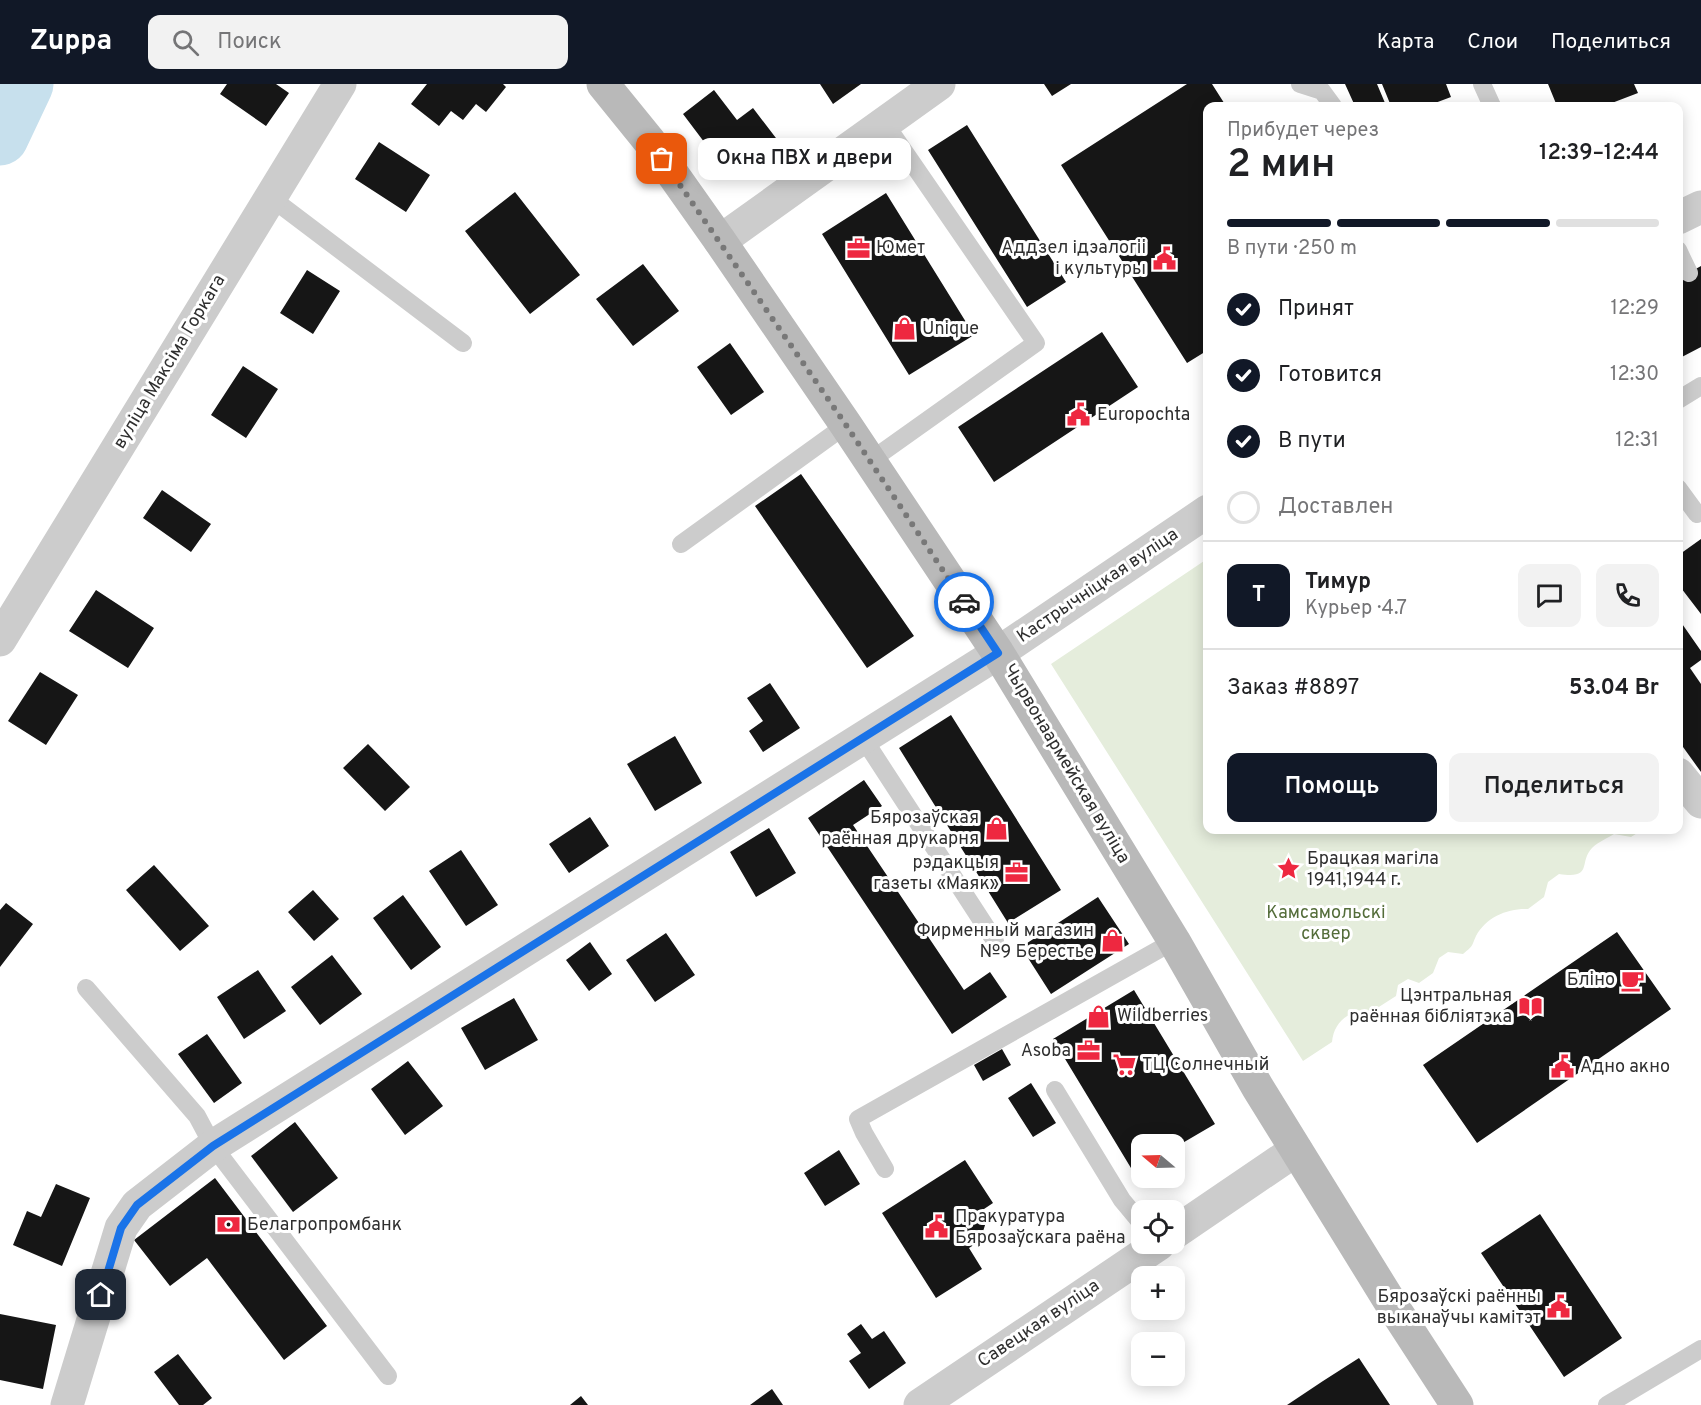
<!DOCTYPE html>
<html lang="ru">
<meta charset="utf-8">
<style>
body{margin:0;font-family:Overpass,sans-serif;background:#f2f2f2;color:#202124;height:100vh;display:flex;flex-direction:column;font-size:22px;white-space:nowrap}
*{box-sizing:border-box;margin:0}
p{font-size:20px;color:#757577}
.icon{flex:none;width:33px;height:33px;fill:none;stroke:currentColor;stroke-width:2;stroke-linecap:round;stroke-linejoin:round}
.map{position:relative;flex:1;overflow:hidden}
.sheet{position:absolute;left:1203px;top:18px;width:480px;height:732px;display:flex;flex-direction:column;background:#fff;border-radius:12px;box-shadow:0 3px 15px #0003}
.sheet>*{flex:none}
.needle{width:39px;rotate:289deg}
.controls{position:absolute;left:1131px;top:1050px;display:grid;gap:12px}
.controls a{display:grid;place-items:center;width:54px;height:54px;border-radius:12px;background:#fff;box-shadow:0 3px 15px #0003;font-size:30px}
.pin{position:absolute;display:grid;place-items:center;width:51px;height:51px;color:#fff;margin:-26px;border-radius:12px;box-shadow:0 3px 9px #0006}
.courier{position:absolute;display:grid;place-items:center;width:60px;height:60px;margin:-30px;border:4px solid #1a73e8;border-radius:50%;background:#fff;color:#222;box-shadow:0 2px 8px #0007}
.bubble{position:absolute;height:42px;border-radius:12px;background:#fff;box-shadow:0 3px 15px #0003;font-size:20px;font-weight:600;line-height:42px;text-align:center}
.overview em{font-style:normal;font-weight:600}
.overview div{display:flex;flex-direction:column-reverse}
.overview{display:flex;align-items:center;justify-content:space-between;height:102px;padding:0 24px}
h1{font-size:39px;font-weight:600;line-height:45px}
.bar{display:grid;grid-template-columns:repeat(4,1fr);gap:9px 6px;align-content:center;height:72px;padding:0 24px}
.bar i{height:8px;border-radius:4px;background:#e0e0e0}
.bar .on{background:#111827}
.bar p{grid-column:span 4}
.line{display:flex;align-items:center;gap:15px;padding:0 24px;border-top:2px solid #e0e0e0}
.line div{flex:1}
.round{display:grid;place-items:center;flex:none;width:63px;height:63px;border-radius:12px;background:#f2f2f2}
ol{padding:0 24px;list-style:none}
li{display:flex;align-items:center;gap:18px;height:66px}
li p{margin-inline-start:auto}
li .icon{padding:6px;border-radius:50%;background:#111827;color:#fff;stroke-width:4}
li:last-child{color:#757577}
li i{width:33px;height:33px;border:3px solid #e0e0e0;border-radius:50%}
.button{display:flex;gap:12px;margin-top:auto;padding:12px 24px}
.button a{flex:1;height:69px;border-radius:12px;background:#111827;color:#fff;font-size:24px;font-weight:600;line-height:69px;text-align:center}
.button a+a{background:#f2f2f2;color:#202124}
header{display:flex;align-items:center;gap:36px;box-sizing:border-box;height:84px;padding:0 30px;background:#111827;color:#fff}
header strong{font-size:28px}
nav{display:flex;gap:33px;margin-inline-start:auto;font-size:21px}
.search{width:420px;height:54px;background:#f2f2f2;display:flex;align-items:center;gap:15px;box-sizing:border-box;padding:0 21px;border-radius:12px;color:#757577;font-size:22px}
.map>svg:first-child{display:block}
</style>
<header>
<strong>Zuppa</strong>
<div class="search"><svg class="icon" aria-label="search" viewBox="0 0 24 24"><circle cx="10" cy="10" r="6"/><path d="M15 15l6 6"/></svg>Поиск</div>
<nav><a>Карта</a><a>Слои</a><a>Поделиться</a></nav>
</header>
<div class="map">
<svg width="1701" height="1321" viewBox="0 0 1701 1321">
<rect width="100%" height="100%" fill="#fff"/>
<!-- green -->
<path fill="#e5eddc" d="M1207,475L1208,746H1642L1631,753L1614,750C1608,754 1598,758 1592,764C1578,779 1594,795 1559,790L1548,798L1544,813L1528,825C1508,824 1486,833 1476,852C1471,863 1474,861 1463,870L1448,868L1439,874L1433,889L1419,899L1408,895L1398,901L1396,912L1371,928C1350,925 1334,937 1332,958L1303,977L1051,580Z"/>
<g fill="none" stroke-linecap="round" stroke-linejoin="round">
<!-- river -->
<path stroke="#c7e0ed" stroke-width="57" d="M0,53L25,0"/>
</g>
<!-- building -->
<path fill="#161616" d="M227,0H276L289,9L266,42L220,10Z
M427,0H503L506,3L486,28L476,20L463,36L451,27L439,42L411,20Z
M820,0H861L833,20Z
M1044,0H1071L1052,12Z
M1187,0H1212L1226,22H1208V266L1187,279L1061,81Z
M1345,0H1377L1385,19L1376,22H1355Z
M1382,0H1446L1451,13L1427,22H1391Z
M1548,0H1634L1638,9L1604,22H1557Z
M714,6L737,36L753,24L779,58L732,95L683,30Z
M967,41L1066,198L1027,223L928,66Z
M379,58L430,91L406,128L355,95Z
M515,108L580,191L530,230L465,147Z
M886,109L974,251L909,291L822,150Z
M643,180L679,227L633,262L596,215Z
M1701,182V263L1678,275V183L1683,192Z
M307,186L340,207L313,250L280,229Z
M1102,248L1138,303L994,398L958,343Z
M730,259L764,308L731,331L697,283Z
M243,282L278,305L246,354L211,331Z
M801,390L914,552L867,584L755,422Z
M162,406L211,440L191,468L143,434Z
M1701,455V530L1678,500V469L1680,470Z
M96,506L154,544L128,584L69,547Z
M1678,534L1701,567V576L1690,584L1701,600V688L1678,656Z
M40,588L78,611L46,661L8,637Z
M770,599L800,644L763,668L749,647L763,637L747,614Z
M951,631L1061,806L1008,839L899,664Z
M675,652L702,699L655,727L627,680Z
M368,660L410,703L385,727L343,684Z
M864,696L882,722L853,741L964,906L990,888L1007,913L952,950L808,734Z
M590,733L609,762L569,789L549,760Z
M769,744L796,789L756,813L730,768Z
M461,766L498,821L466,842L429,787Z
M154,781L209,842L180,867L126,806Z
M313,806L339,835L314,857L288,828Z
M403,811L441,863L411,886L373,834Z
M1098,813L1129,860L1051,910L1021,863Z
M6,819L33,840L0,883V826Z
M1617,848L1671,925L1477,1059L1423,981Z
M666,849L695,891L655,918L626,876Z
M590,858L612,890L589,907L566,876Z
M332,871L362,910L320,941L291,903Z
M258,886L286,927L244,955L217,913Z
M1134,906L1215,1040L1174,1064V1060H1142V1085L1134,1089L1053,955Z
M514,914L538,956L485,986L461,944Z
M207,950L242,999L214,1019L178,970Z
M1002,965L1011,981L983,997L974,981Z
M408,977L443,1022L405,1051L371,1005Z
M1031,999L1056,1039L1033,1053L1008,1014Z
M295,1038L338,1094L293,1128L251,1072Z
M839,1066L860,1100L825,1122L804,1089Z
M965,1076L993,1119L975,1131L986,1138L980,1157L969,1164L982,1185L936,1214L882,1129Z
M215,1094L327,1242L284,1276L207,1174L170,1202L134,1156Z
M56,1100L90,1114L62,1182L13,1161L27,1127L41,1133Z
M1540,1130L1622,1254L1564,1293L1481,1169Z
M0,1230L56,1241L43,1305L0,1296Z
M861,1240L872,1255L884,1247L906,1279L869,1305L849,1277L861,1269L847,1250Z
M178,1270L212,1314L203,1321H179L154,1288Z
M1359,1274L1390,1321H1287L1323,1297Z
M772,1305L783,1321H750Z
M581,1312L588,1321H570Z"/>
<g fill="none" stroke-linecap="round" stroke-linejoin="round">
<!-- lane -->
<path stroke="#ccc" stroke-width="18" d="M1300,0L1322,7L1333,22
M1482,0L1492,22
M270,113L463,259
M1678,166L1689,189
M1678,316L1701,302
M870,377L1036,259L884,38
M1678,404L1697,430
M681,460L846,341
M863,654L995,857
M86,904L197,1032L213,1062L388,1292
M1055,1006L1122,1116L1142,1140
M885,1085L864,1049L858,1035L1174,857
M1607,1321L1701,1265"/>
<!-- street -->
<path stroke="#ccc" stroke-width="33" d="M1678,134L1701,123
M720,157L939,0
M0,556L340,0
M1678,690L1701,718
M1174,1149L1296,1066
M67,1321L121,1144L137,1121L213,1062L998,569L1208,427
M920,1321L1159,1160"/>
<!-- secondary -->
<path stroke="#b9b9b9" stroke-width="33" d="M603,0L650,58L720,157L846,341L998,569L1174,857L1258,1004L1392,1221L1457,1321"/>
</g>
<g fill="none" stroke-linecap="round" stroke-linejoin="round">
<!-- done -->
<path stroke="#787878" stroke-width="6" stroke-dasharray="0 10.8" d="M662,75L846,341L964,518"/>
<!-- route -->
<path stroke="#1a73e8" stroke-width="8" d="M101,1211L121,1144L137,1121L213,1062L998,569L964,518"/>
</g>
<!-- icons -->
<defs>
<symbol id="office-bare" viewBox="-9 -9 18 18"><path d="M-6-3h4V-5.5h4V-3h4V5H-6ZM-1-4.5V-3h2v-1.5ZM-6 0V1H6V0Z" fill="#ee2840" stroke="#fff" stroke-width="2.5" paint-order="stroke"/></symbol>
<symbol id="civic-bare" viewBox="-9 -9 18 18"><path d="M-.6-6.5H3V-4.5H.6V-3L4-1V1h2V6H-6V1h2V-1L-.6-3ZM-1.2 2.5V6h2.4V2.5Z" fill="#ee2840" stroke="#fff" stroke-width="2.5" paint-order="stroke"/></symbol>
<symbol id="shop-bare" viewBox="-9 -9 18 18"><path d="M-5-2.5h2.3a2.7 3.5 0 0 1 5.4 0H5L5.5 6h-11ZM-1.5-2.5h3a1.5 2.3 0 0 0-3 0Z" fill="#ee2840" stroke="#fff" stroke-width="2.5" paint-order="stroke"/></symbol>
<symbol id="sight-bare" viewBox="-9 -9 18 18"><path d="M0-6L1.8-2.2L6-1.7L2.9 1.2L3.7 5.4L0 3.3L-3.7 5.4L-2.9 1.2L-6-1.7L-1.8-2.2Z" fill="#ee2840" stroke="#fff" stroke-width="2.5" paint-order="stroke"/></symbol>
<symbol id="cafe-bare" viewBox="-9 -9 18 18"><path d="M-5.5-4.5H6V0H3Q3 3.5 0 3.5H-2.5Q-5.5 3.5-5.5 0ZM3-3.2v2h1.7v-2ZM-6 4.5H4V6H-6Z" fill="#ee2840" stroke="#fff" stroke-width="2.5" paint-order="stroke"/></symbol>
<symbol id="library-bare" viewBox="-9 -9 18 18"><path d="M-6-4Q-3-5.5-.7-3.5V5Q-3 3-6 4ZM6-4Q3-5.5 .7-3.5V5Q3 3 6 4Z" fill="#ee2840" stroke="#fff" stroke-width="2.5" paint-order="stroke"/></symbol>
<symbol id="supermarket-bare" viewBox="-9 -9 18 18"><path d="M-6-5.5h2.5l.6 2H6L4.5 2H-2.5L-4.4-4H-6ZM-1.5 3.2a1.3 1.3 0 1 0 .1 0ZM3 3.2a1.3 1.3 0 1 0 .1 0Z" fill="#ee2840" stroke="#fff" stroke-width="2.5" paint-order="stroke"/></symbol>
<symbol id="bank-bare" viewBox="-9 -9 18 18"><path d="M-6-4H6V4H-6ZM0-2.3a2.3 2.3 0 1 0 0 4.6a2.3 2.3 0 1 0 0-4.6Z" fill="#ee2840" stroke="#fff" stroke-width="2.5" paint-order="stroke"/></symbol>
</defs>
<g fill-rule="evenodd">
<use href="#office-bare" x="842" y="148" width="33" height="33"/>
<use href="#civic-bare" x="1148" y="158" width="33" height="33"/>
<use href="#shop-bare" x="888" y="228" width="33" height="33"/>
<use href="#civic-bare" x="1062" y="314" width="33" height="33"/>
<use href="#shop-bare" x="980" y="728" width="33" height="33"/>
<use href="#sight-bare" x="1272" y="768" width="33" height="33"/>
<use href="#office-bare" x="1000" y="772" width="33" height="33"/>
<use href="#shop-bare" x="1096" y="840" width="33" height="33"/>
<use href="#cafe-bare" x="1616" y="880" width="33" height="33"/>
<use href="#library-bare" x="1514" y="906" width="33" height="33"/>
<use href="#shop-bare" x="1082" y="916" width="33" height="33"/>
<use href="#office-bare" x="1072" y="950" width="33" height="33"/>
<use href="#supermarket-bare" x="1108" y="964" width="33" height="33"/>
<use href="#civic-bare" x="1546" y="966" width="33" height="33"/>
<use href="#bank-bare" x="212" y="1124" width="33" height="33"/>
<use href="#civic-bare" x="920" y="1126" width="33" height="33"/>
<use href="#civic-bare" x="1542" y="1206" width="33" height="33"/>
</g>
<g text-anchor="middle" dominant-baseline="central" stroke-width="6" stroke-linejoin="round" paint-order="stroke">
<!-- poi labels -->
<g font-size="18" fill="#2f2f2f" stroke="#fff" text-anchor="start">
<text x="876" y="164">Юмет</text>
<text x="1146" y="164" text-anchor="end">Аддзел ідэалогіі<tspan x="1146" dy="21">і культуры</tspan></text>
<text x="922" y="245">Unique</text>
<text x="1097" y="331">Europochta</text>
<text x="979" y="734" text-anchor="end">Бярозаўская<tspan x="979" dy="21">раённая друкарня</tspan></text>
<text x="1307" y="775">Брацкая магіла<tspan x="1307" dy="21">1941,1944 г.</tspan></text>
<text x="999" y="779" text-anchor="end">рэдакцыя<tspan x="999" dy="21">газеты «Маяк»</tspan></text>
<text x="1094" y="847" text-anchor="end">Фирменный магазин<tspan x="1094" dy="21">№9 Берестье</tspan></text>
<text x="1615" y="896" text-anchor="end">Бліно</text>
<text x="1512" y="912" text-anchor="end">Цэнтральная<tspan x="1512" dy="21">раённая бібліятэка</tspan></text>
<text x="1117" y="932">Wildberries</text>
<text x="1071" y="967" text-anchor="end">Asoba</text>
<text x="1142" y="981">ТЦ Солнечный</text>
<text x="1580" y="983">Адно акно</text>
<text x="955" y="1133">Пракуратура<tspan x="955" dy="21">Бярозаўскага раёна</tspan></text>
<text x="247" y="1141">Белагропромбанк</text>
<text x="1541" y="1213" text-anchor="end">Бярозаўскі раённы<tspan x="1541" dy="21">выканаўчы камітэт</tspan></text>
</g>
<!-- street labels -->
<g font-size="18" fill="#2f2f2f" stroke="#fff">
<text transform="translate(170 278) rotate(-59)">вуліца Максіма Горкага</text>
<text transform="translate(1098 502) rotate(-34)">Кастрычніцкая вуліца</text>
<text transform="translate(1066 680) rotate(59)">Чырвонаармейская вуліца</text>
<text transform="translate(1039 1240) rotate(-34)">Савецкая вуліца</text>
</g>
<!-- park labels -->
<g font-size="18" fill="#546d3a" stroke="#fff">
<text x="1326" y="829">Камсамольскі<tspan x="1326" dy="21">сквер</tspan></text>
</g>
</g>
</svg>
<div class="controls">
<a><svg class="needle" viewBox="-14 -14 28 28"><path d="M0-13l5 13h-10z" fill="#e53935"/><path d="M0 13l5-13h-10z" fill="#757577"/></svg></a>
<a><svg class="icon" aria-label="locate" viewBox="0 0 24 24"><circle cx="12" cy="12" r="6"/><path d="M12 2v4M12 18v4M2 12h4M18 12h4"/></svg></a>
<a>+</a>
<a>−</a>
</div>
<div class="pin" style="left:662px;top:75px;background:#ea580c"><svg class="icon" aria-label="bag" viewBox="0 0 24 24"><path d="M5 8h14l-1 12H6zM9 8a3 3 0 0 1 6 0"/></svg></div>
<div class="pin" style="left:101px;top:1211px;background:#1f2937"><svg class="icon" aria-label="home" viewBox="0 0 24 24"><path d="M3 11l9-7 9 7M6 9v11h12V9"/></svg></div>
<div class="courier" style="left:964px;top:518px"><svg class="icon" aria-label="car" viewBox="0 0 24 24"><path d="M5 17H2v-5l4-1 3-4h7l3 4 3 1v5h-3M9 17h6M6 11h13"/><circle cx="7" cy="17" r="2"/><circle cx="17" cy="17" r="2"/></svg></div>
<div class="bubble" style="left:698px;top:54px;width:213px">Окна ПВХ и двери</div>
<section class="sheet">
<div class="overview"><div><h1>2 мин</h1><p>Прибудет через</p></div><em>12:39–12:44</em></div>
<div class="bar"><i class="on"></i><i class="on"></i><i class="on"></i><i></i><p>В пути · 250 m</p></div>
<ol>
<li><svg class="icon" aria-label="check" viewBox="0 0 24 24"><path d="M5 12l5 5 9-10"/></svg>Принят<p>12:29</p></li>
<li><svg class="icon" aria-label="check" viewBox="0 0 24 24"><path d="M5 12l5 5 9-10"/></svg>Готовится<p>12:30</p></li>
<li><svg class="icon" aria-label="check" viewBox="0 0 24 24"><path d="M5 12l5 5 9-10"/></svg>В пути<p>12:31</p></li>
<li><i></i>Доставлен</li>
</ol>
<div class="line" style="height:108px"><b class="round" style="background:#111827;color:#fff">Т</b><div><b>Тимур</b><p>Курьер · 4.7</p></div><a class="round"><svg class="icon" aria-label="chat" viewBox="0 0 24 24"><path d="M4 5h16v11H9l-5 4z"/></svg></a><a class="round"><svg class="icon" aria-label="phone" viewBox="0 0 24 24"><path d="M5 4h4l2 5-3 2q2 4 5 5l2-3 5 2v4C11 20 4 13 5 4z"/></svg></a></div>
<div class="line" style="height:78px"><div>Заказ #8897</div><b>53.04 Br</b></div>
<div class="button"><a>Помощь</a><a>Поделиться</a></div>
</section>
</div>
